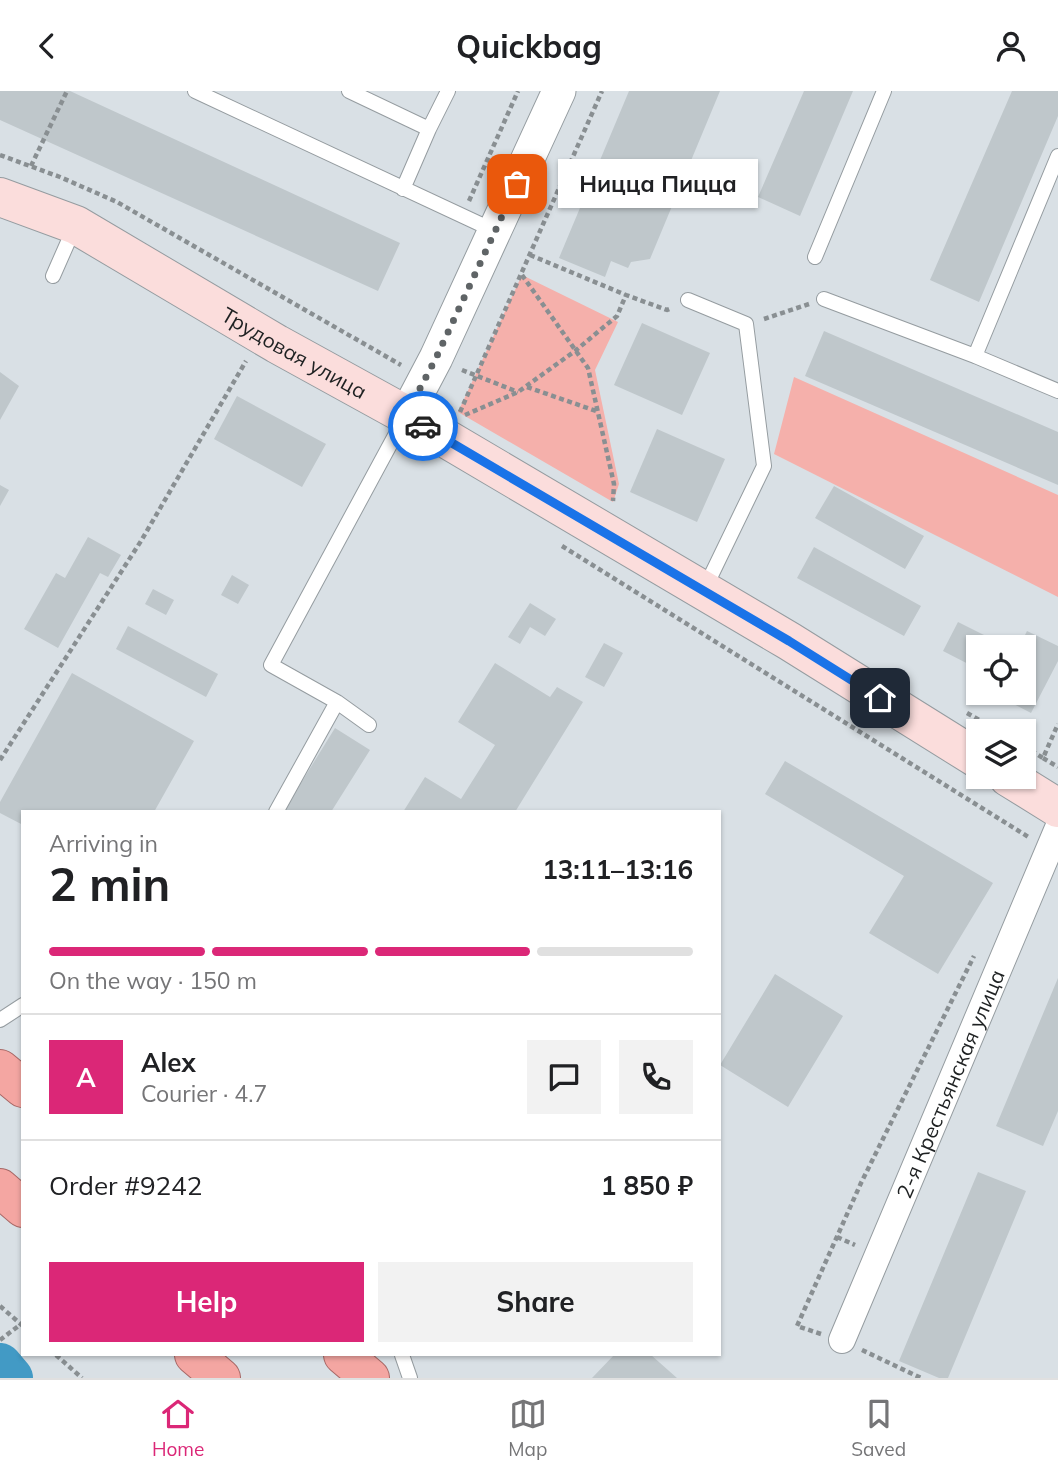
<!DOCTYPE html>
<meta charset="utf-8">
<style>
body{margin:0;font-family:Mulish,sans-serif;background:#f2f2f2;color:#202124;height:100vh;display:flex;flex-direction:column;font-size:26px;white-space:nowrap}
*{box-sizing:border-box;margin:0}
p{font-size:23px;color:#757577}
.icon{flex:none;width:38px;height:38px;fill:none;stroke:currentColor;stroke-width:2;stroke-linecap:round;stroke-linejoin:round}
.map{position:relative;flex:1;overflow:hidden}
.panel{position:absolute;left:21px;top:719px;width:700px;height:546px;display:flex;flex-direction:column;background:#fff;border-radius:0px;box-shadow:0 2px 5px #0004}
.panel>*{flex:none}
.tools{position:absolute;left:966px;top:544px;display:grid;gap:14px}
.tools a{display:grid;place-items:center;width:70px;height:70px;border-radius:0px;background:#fff;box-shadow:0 2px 5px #0004;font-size:35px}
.pin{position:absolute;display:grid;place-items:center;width:60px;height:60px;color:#fff;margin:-30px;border-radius:14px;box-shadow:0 4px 10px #0006}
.courier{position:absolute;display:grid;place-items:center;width:70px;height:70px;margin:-35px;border:5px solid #1a73e8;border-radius:50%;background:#fff;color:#222;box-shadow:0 2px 9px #0007}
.bubble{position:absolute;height:49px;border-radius:0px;background:#fff;box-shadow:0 2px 5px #0004;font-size:23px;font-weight:700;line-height:49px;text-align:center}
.head em{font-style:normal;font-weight:700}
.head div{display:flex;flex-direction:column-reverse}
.head{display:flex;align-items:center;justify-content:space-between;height:119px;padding:0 28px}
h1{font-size:46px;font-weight:700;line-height:52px}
.bar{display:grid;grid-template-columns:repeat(4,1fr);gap:10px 7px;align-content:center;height:84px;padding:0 28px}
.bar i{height:9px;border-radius:5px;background:#e0e0e0}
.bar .active{background:#db2777}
.bar p{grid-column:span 4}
.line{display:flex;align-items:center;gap:18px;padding:0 28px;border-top:2px solid #e0e0e0}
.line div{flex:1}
.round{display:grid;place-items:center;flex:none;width:74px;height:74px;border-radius:0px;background:#f2f2f2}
.primary-button{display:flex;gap:14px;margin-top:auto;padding:14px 28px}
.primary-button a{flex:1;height:80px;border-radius:0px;background:#db2777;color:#fff;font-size:28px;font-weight:700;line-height:80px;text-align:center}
.primary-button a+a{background:#f2f2f2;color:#202124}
header{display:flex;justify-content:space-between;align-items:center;height:91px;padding:0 28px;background:#fff;font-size:32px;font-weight:700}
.tabs{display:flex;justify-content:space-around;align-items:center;height:98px;border-top:2px solid #e0e0e0;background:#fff;font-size:19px;color:#757577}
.tabs a{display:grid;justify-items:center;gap:4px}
.tabs .active{color:#db2777}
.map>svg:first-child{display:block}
</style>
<header><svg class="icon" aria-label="back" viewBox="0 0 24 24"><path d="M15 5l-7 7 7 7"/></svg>Quickbag<svg class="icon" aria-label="person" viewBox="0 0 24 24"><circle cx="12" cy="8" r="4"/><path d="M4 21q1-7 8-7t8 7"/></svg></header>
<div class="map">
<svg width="1058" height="1287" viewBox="0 0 1058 1287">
<rect width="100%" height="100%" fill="#d9e0e5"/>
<!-- green -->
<path fill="#f5b0ab" d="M522,184L618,231L595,279L619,393L613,411L458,321Z
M794,286L1058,404V506L774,363Z"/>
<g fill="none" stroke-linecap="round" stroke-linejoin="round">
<!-- river -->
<path stroke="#429ac5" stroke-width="44" d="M0,1274L11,1287"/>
</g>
<!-- building -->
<path fill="#bfc7cb" d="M0,0H70L400,152L378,200L0,29Z
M629,0H720L650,168L631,171L628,177L611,170L605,186L559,167Z
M804,0H853L800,125L758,106Z
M1012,0H1058V25L979,211L930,189Z
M642,232L710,262L682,324L614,294Z
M824,240L1058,341V394L805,285Z
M0,281L19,295L0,329Z
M237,305L326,353L302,396L214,348Z
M657,338L725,368L697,431L630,401Z
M0,394L9,399L0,415Z
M834,395L924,445L905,478L815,427Z
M88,446L121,464L108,486L100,482L58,557L24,538L56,482L65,487Z
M814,456L921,515L904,545L797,487Z
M232,484L249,494L238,513L221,504Z
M153,498L174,509L166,524L145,513Z
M530,512L556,528L545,545L530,536L520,553L508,546Z
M958,531L1008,556H978V578L943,560Z
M128,535L218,583L206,606L116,558Z
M1027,540L1058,555V570L1031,622L992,602H1024V556H1019Z
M604,552L623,562L604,596L585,586Z
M495,572L550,606L557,596L583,611L515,721H403L425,686L461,708L495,654L458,631Z
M72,582L194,650L154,721H23V734L0,722V711Z
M335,637L370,659L331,721H283Z
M785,670L993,792L938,883L869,842L904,785L765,703Z
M775,883L843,925L788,1016L720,974Z
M1058,887V1020L1043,1055L996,1035Z
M978,1081L1026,1100L948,1287H939L899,1270Z
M614,1264H651L677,1287H592Z"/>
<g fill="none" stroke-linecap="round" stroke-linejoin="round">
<defs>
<path id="service" d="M195,0L495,140
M349,0L429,38L403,98
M429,38L448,0
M815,166L884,0
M53,185L75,135
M824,208L975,265L1058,300
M688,209L746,233L764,375L705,497
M975,265L1058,65
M369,634L337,611L271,574L405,326
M276,721L337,611
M0,929L23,914
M402,1264L410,1287"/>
<g id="minor">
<path id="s1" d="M842,1249L1058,737"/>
</g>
<path id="tertiary" d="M406,324L436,267L559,0"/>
<g id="secondary">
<path id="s2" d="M0,106L76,134L277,253L406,324L789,550L978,668"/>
<path d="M1008,686L1058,717"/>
</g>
<path id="trunk" d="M0,978L23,997
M0,1097L23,1117
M194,1264L221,1287
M343,1264L370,1287"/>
</defs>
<!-- service casing -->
<use href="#service" stroke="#959ca0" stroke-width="16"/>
<!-- minor casing -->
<use href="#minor" stroke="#959ca0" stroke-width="28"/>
<!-- tertiary casing -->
<use href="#tertiary" stroke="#959ca0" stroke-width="35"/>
<!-- secondary casing -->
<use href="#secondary" stroke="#959ca0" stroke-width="40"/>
<!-- trunk casing -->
<use href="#trunk" stroke="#a76866" stroke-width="40"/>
<!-- path -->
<path stroke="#898f92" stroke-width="4.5" stroke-dasharray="5 3.5" stroke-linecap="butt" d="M0,64L60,86L117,111L401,274
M31,75L67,0
M469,110L518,0
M530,164L626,204
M522,184L588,277L614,393L613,410
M764,228L809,213
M462,279L518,301
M527,296L599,321
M460,321L602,0
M465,324L518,301L575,260L617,225L626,204L667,219L672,217
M562,455L1030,747
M967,622L999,640
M1024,655L1043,667L1058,633
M1043,667L1058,676
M0,669L141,450L246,270
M837,1146L855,1154
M0,1215L23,1235
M821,1243L797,1235L861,1092L974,865
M0,1249L21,1233
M862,1259L921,1287
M56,1264L82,1287"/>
<!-- service -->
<use href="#service" stroke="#fff" stroke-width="14"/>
<!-- minor -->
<use href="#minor" stroke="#fff" stroke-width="26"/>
<!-- tertiary -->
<use href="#tertiary" stroke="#fff" stroke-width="33"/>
<!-- secondary -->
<use href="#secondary" stroke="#fbdddc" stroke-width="38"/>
<!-- trunk -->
<use href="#trunk" stroke="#f4a6a2" stroke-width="38"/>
</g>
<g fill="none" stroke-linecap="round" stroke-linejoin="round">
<!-- done -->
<path stroke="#5f6466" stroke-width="7" stroke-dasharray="0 12.6" d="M423,335L406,324L436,267L517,93"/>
<!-- route -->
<path stroke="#1a73e8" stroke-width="9" d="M423,335L789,550L880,607"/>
</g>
<g text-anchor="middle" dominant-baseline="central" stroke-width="5" stroke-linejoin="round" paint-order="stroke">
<!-- street labels -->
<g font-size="21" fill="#1e2122" stroke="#e6edf2">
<text stroke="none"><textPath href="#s2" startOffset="334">Трудовая улица</textPath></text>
<text stroke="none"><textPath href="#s1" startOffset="278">2-я Крестьянская улица</textPath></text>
</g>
</g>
</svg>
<div class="tools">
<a><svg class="icon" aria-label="locate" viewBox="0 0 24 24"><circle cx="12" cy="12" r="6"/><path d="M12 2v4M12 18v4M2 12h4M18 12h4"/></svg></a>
<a><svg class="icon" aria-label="layers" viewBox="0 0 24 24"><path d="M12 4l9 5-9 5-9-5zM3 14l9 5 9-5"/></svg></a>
</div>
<div class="pin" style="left:517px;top:93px;background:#ea580c"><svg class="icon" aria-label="bag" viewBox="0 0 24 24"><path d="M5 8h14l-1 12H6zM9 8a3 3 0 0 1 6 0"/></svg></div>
<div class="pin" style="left:880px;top:607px;background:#1f2937"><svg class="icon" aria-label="home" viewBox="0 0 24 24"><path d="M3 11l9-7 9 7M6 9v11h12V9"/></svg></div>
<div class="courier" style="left:423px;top:335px"><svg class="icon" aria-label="car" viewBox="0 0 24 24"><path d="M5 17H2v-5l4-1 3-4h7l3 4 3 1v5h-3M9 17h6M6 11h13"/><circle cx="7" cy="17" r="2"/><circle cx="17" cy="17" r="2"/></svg></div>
<div class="bubble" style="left:558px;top:68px;width:200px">Ницца Пицца</div>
<section class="panel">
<div class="head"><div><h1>2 min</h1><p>Arriving in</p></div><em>13:11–13:16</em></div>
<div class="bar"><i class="active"></i><i class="active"></i><i class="active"></i><i></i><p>On the way · 150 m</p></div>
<div class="line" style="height:126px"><b class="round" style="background:#db2777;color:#fff">A</b><div><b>Alex</b><p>Courier · 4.7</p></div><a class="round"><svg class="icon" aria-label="chat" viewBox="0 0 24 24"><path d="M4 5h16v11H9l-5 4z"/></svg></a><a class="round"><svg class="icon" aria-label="phone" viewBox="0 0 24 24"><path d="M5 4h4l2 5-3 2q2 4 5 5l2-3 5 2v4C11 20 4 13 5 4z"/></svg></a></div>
<div class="line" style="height:91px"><div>Order #9242</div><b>1 850 ₽</b></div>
<div class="primary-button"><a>Help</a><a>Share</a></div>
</section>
</div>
<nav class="tabs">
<a class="active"><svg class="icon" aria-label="home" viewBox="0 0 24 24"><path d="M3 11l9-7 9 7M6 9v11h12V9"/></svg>Home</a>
<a><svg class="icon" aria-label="map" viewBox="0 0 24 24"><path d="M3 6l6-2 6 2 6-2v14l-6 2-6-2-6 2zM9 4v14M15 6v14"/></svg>Map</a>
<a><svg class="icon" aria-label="saved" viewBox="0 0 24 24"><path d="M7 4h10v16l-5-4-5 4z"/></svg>Saved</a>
</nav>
